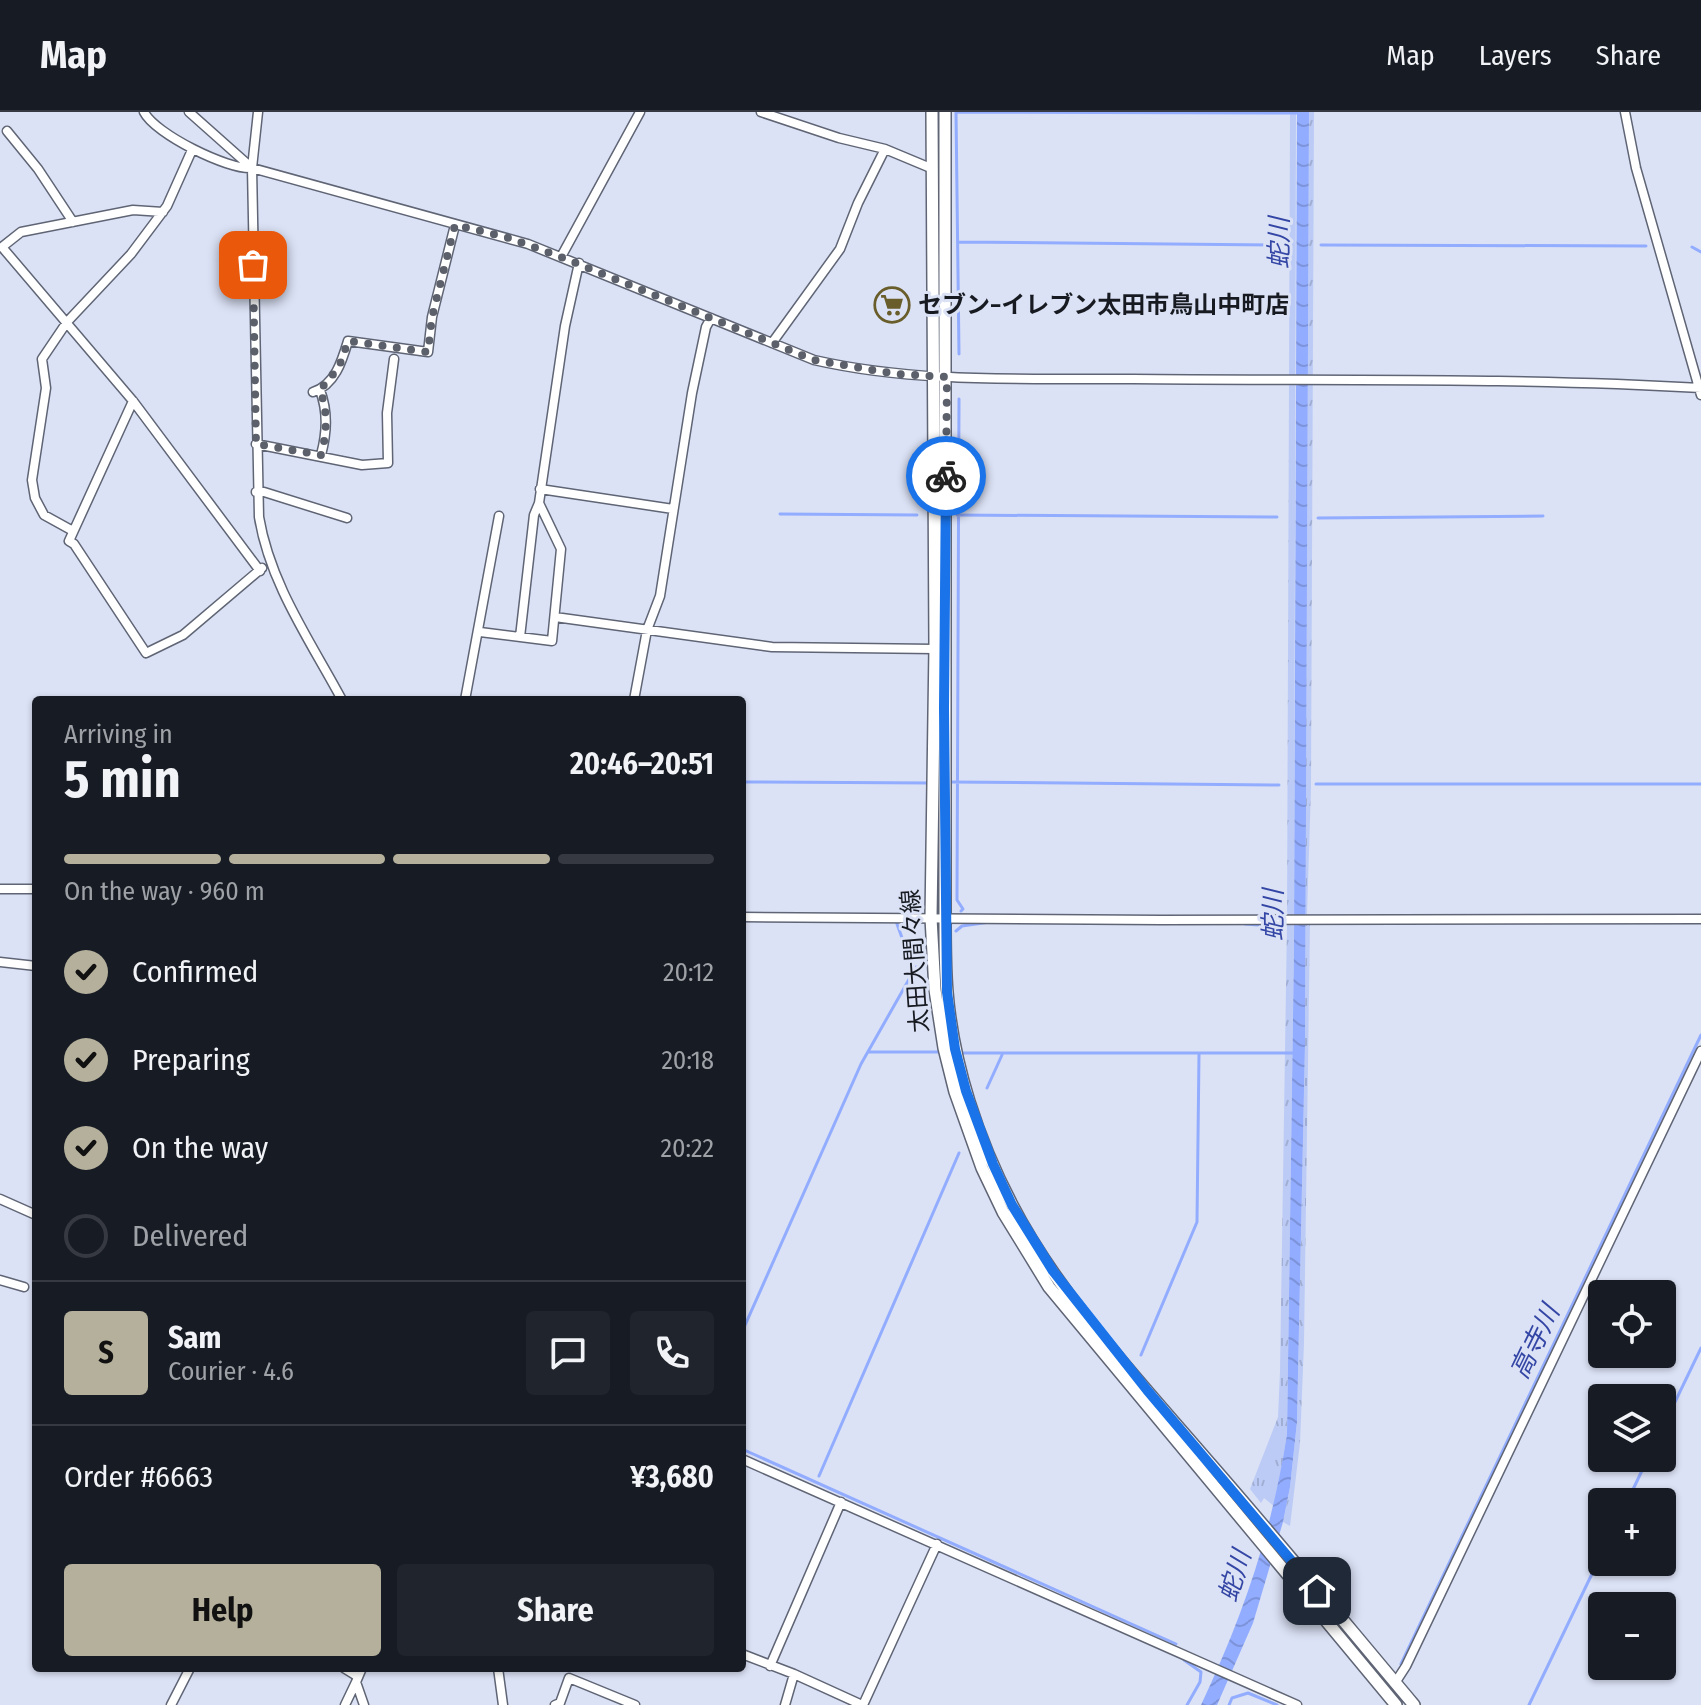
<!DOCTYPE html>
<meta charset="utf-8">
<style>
body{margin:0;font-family:"Fira Sans Condensed","Noto Sans JP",sans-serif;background:#20242c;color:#f1f3f6;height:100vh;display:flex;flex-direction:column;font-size:30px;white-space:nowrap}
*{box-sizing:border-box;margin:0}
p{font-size:26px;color:#9ea1a6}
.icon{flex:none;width:44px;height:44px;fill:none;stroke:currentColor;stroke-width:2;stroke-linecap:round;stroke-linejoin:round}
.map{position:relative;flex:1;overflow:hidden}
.details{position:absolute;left:32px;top:584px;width:714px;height:976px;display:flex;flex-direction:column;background:#171b24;border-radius:8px;box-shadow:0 2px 6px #0004}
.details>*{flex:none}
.fabs{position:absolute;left:1588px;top:1168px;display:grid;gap:16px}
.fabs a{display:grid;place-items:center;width:88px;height:88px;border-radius:8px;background:#171b24;box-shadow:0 2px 6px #0004;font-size:40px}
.pin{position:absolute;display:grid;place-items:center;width:68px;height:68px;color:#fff;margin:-34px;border-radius:16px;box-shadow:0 4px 12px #0006}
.courier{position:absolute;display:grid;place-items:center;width:80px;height:80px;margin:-40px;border:6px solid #1a73e8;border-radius:50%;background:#fff;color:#222;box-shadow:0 2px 10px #0007}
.overview em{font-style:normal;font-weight:700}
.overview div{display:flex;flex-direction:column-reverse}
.overview{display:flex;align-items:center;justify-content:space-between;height:136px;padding:0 32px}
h1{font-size:52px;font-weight:700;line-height:60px}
.bar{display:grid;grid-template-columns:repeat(4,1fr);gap:12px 8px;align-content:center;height:96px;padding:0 32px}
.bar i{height:10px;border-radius:6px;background:#363941}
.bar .active{background:#b4b09b}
.bar p{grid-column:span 4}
.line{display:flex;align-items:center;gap:20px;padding:0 32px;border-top:2px solid #363941}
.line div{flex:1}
.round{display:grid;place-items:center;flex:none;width:84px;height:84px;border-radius:8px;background:#20242c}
ol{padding:0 32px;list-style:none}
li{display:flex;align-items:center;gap:24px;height:88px}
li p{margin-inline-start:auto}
li .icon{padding:8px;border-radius:50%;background:#b4b09b;color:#111;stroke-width:4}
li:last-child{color:#9ea1a6}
li i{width:44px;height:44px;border:4px solid #363941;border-radius:50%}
.action{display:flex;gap:16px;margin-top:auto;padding:16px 32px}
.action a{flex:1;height:92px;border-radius:8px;background:#b4b09b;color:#111;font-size:32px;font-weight:700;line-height:92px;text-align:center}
.action a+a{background:#20242c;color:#f1f3f6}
header{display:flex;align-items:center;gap:48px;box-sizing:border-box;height:112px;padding:0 40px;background:#171b24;border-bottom:2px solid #363941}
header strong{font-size:38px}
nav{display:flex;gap:44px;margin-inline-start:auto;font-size:28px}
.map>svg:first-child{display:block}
</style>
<header>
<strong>Map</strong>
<nav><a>Map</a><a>Layers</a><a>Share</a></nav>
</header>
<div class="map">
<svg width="1701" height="1593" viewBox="0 0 1701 1593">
<defs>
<pattern id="grass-tufts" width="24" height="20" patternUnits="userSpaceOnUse" patternTransform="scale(2)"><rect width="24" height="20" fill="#bccbf6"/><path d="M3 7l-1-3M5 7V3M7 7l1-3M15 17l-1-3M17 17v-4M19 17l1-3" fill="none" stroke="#a1aed3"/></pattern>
<pattern id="water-waves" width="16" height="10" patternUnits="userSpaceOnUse" patternTransform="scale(2)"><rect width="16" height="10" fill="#92acff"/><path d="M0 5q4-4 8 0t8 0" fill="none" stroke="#7d93da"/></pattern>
</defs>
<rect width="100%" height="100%" fill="#dbe2f5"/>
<!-- grass -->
<path fill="url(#grass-tufts)" d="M1290,0H1296L1294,835L1287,1322L1275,1395L1264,1386L1261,1391L1250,1377L1278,1305L1280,1259L1287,811Z
M1309,0H1314L1311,676L1307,803V811L1310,812L1304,1231L1300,1331L1290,1414L1283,1410L1290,1375L1297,1310L1305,932Z"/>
<!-- water -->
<path fill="url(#water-waves)" d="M1297,0H1309L1305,932L1297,1310L1290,1375L1283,1410L1253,1511L1217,1593H1201C1243,1504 1272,1420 1287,1322L1294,835Z"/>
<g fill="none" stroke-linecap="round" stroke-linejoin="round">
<!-- stream -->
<path stroke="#92acff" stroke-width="3" d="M959,130L1280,133
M1321,133L1646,134
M1692,135L1701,140
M959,242L956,0L1298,1
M959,287L957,788L963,797L961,799
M780,402L917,403
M957,403L1277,405
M1318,406L1543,404
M742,670L930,671
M950,670L1279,673
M1316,672H1701
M897,812L909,845
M1245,812L1271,814
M956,819L962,814L990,810
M868,940H940
M960,941H1296
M987,976L1002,943
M742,1220L861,952L916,855
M1141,1243L1197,1110L1199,942
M1662,1317L1701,1236
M742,1337L1176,1532
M819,1364L959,1041
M1627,1390L1648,1346
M1184,1548L1201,1560L1200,1570L1187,1593
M1401,1552L1701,923
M1229,1593L1232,1586L1248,1581L1277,1593
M1529,1593L1602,1441"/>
<defs>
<path id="minor" d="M144,0C155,22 228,58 252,56L528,132L814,248C919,272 1027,266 1133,267C1322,269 1512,265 1701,276
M189,0L252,56
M258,0L252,56L259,405C270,472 311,530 342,588
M761,0L839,26L885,37L933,57
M1625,0L1636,56L1701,283
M7,19L38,57L73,110
M163,100L133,98L21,120L2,135L133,289L260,459
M561,145L640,0
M772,231L840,137L858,91L885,37
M320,278C328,300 327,320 321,343
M313,280C335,273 342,249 348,229L428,240L432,205L455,113
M133,289L69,429L74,432L146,541L183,523L262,456
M256,332L362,353L388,351L387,301L394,247
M540,377L673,397
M256,380H264L347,406
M73,419L44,403L35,386L32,368L46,276L42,247L67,210L131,142L167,94L192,38
M555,505L772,535L935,537
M480,520L552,529L561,437L539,391
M520,525L534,403L539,391L565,214L579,151
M465,588L499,404
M634,588L647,518L660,484L692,281L706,215L711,206
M0,777H36
M742,805L1161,808L1701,807
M0,850L36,854
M0,1087L36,1103
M0,1168L24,1175
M742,1347L1297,1593
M742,1542L794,1562L862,1593
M770,1554L841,1390
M344,1556L357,1564
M362,1556L356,1570L364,1593
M498,1556L503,1593
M1395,1571L1406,1554L1701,939
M171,1593L190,1556
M345,1593L356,1570
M555,1593L560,1591L569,1566L635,1593
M785,1593L794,1562
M863,1593L937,1432"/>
<path id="major" d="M932,0L935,534L931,806L935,878L944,936L955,980L982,1056L1003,1100L1049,1175L1396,1593
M945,0V807C945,831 945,856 947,880C953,953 978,1028 1012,1093C1059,1184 1140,1270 1207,1348C1277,1428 1345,1511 1414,1593"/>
</defs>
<!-- minor casing -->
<use href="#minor" stroke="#5f6575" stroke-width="11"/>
<!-- major casing -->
<use href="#major" stroke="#5f6575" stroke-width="14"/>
<!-- minor -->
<use href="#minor" stroke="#fff" stroke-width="8"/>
<!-- major -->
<use href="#major" stroke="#fff" stroke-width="11"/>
</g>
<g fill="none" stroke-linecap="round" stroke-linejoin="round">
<!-- done -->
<path stroke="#5c606b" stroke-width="8" stroke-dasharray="0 14.4" d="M253,153L256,332L321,343C327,321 328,299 320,278L339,255L348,229L428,240L432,205L455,113L506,125L561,145L814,248L896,262L947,265L946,364"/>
<!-- route -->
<path stroke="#1a73e8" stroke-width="10" d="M946,364L944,597L947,880L955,937L966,979L993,1052L1012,1093L1053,1159L1147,1278L1317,1479"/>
</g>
<!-- icons -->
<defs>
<symbol id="supermarket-ring" viewBox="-11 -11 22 22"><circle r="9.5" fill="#dbe2f5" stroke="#695e2b" stroke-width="1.5"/><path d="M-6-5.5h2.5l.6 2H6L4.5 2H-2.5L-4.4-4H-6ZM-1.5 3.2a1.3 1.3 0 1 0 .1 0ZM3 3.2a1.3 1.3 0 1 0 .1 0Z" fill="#695e2b"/></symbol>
</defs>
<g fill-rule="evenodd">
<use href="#supermarket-ring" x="872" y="173" width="40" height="40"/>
</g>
<g text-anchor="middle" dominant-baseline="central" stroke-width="6" stroke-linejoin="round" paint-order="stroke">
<!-- poi labels -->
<g font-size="24" font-weight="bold" fill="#171a20" stroke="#dbe2f5" text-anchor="start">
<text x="918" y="193">セブン−イレブン太田市鳥山中町店</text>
</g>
<!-- street labels -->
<g font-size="24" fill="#171a20" stroke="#dbe2f5">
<text transform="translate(915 849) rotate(-94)">太田大間々線</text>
</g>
<!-- water labels -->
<g font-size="26" font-style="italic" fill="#3446a5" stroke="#dbe2f5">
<text transform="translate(1279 131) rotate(-90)">蛇川</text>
<text transform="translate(1273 803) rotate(-90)">蛇川</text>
<text transform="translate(1535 1230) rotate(-64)">高寺川</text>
<text transform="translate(1235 1464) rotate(-73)">蛇川</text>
</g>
</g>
</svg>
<div class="fabs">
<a><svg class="icon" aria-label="locate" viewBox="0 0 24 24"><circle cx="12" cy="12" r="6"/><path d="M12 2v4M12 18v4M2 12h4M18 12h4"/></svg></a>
<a><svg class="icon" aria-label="layers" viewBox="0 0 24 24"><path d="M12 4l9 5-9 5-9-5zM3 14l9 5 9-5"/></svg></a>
<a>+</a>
<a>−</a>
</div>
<div class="pin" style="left:253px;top:153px;background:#ea580c"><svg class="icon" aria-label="bag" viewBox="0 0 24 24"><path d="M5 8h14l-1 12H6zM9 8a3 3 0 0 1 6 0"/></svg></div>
<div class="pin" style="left:1317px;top:1479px;background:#1f2937"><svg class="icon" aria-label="home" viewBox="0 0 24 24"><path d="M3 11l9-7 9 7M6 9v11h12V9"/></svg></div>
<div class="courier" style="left:946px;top:364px"><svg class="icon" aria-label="bike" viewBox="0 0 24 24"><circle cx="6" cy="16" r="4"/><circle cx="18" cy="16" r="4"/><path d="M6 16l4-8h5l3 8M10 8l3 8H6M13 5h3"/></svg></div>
<section class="details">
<div class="overview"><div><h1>5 min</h1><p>Arriving in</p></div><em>20:46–20:51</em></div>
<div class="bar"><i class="active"></i><i class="active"></i><i class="active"></i><i></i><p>On the way · 960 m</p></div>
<ol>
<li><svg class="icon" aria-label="check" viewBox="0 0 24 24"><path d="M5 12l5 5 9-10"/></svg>Confirmed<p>20:12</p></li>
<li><svg class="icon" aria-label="check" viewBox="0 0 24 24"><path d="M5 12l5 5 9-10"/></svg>Preparing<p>20:18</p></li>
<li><svg class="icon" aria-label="check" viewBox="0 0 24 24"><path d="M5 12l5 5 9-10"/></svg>On the way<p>20:22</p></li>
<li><i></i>Delivered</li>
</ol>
<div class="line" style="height:144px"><b class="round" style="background:#b4b09b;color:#111">S</b><div><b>Sam</b><p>Courier · 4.6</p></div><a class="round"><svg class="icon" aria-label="chat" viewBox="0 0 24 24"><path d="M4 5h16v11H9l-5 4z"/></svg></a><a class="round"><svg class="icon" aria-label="phone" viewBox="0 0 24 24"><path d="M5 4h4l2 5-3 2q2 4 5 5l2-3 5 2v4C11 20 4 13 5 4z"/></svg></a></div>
<div class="line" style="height:104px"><div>Order #6663</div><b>¥3,680</b></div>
<div class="action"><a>Help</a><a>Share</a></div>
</section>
</div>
